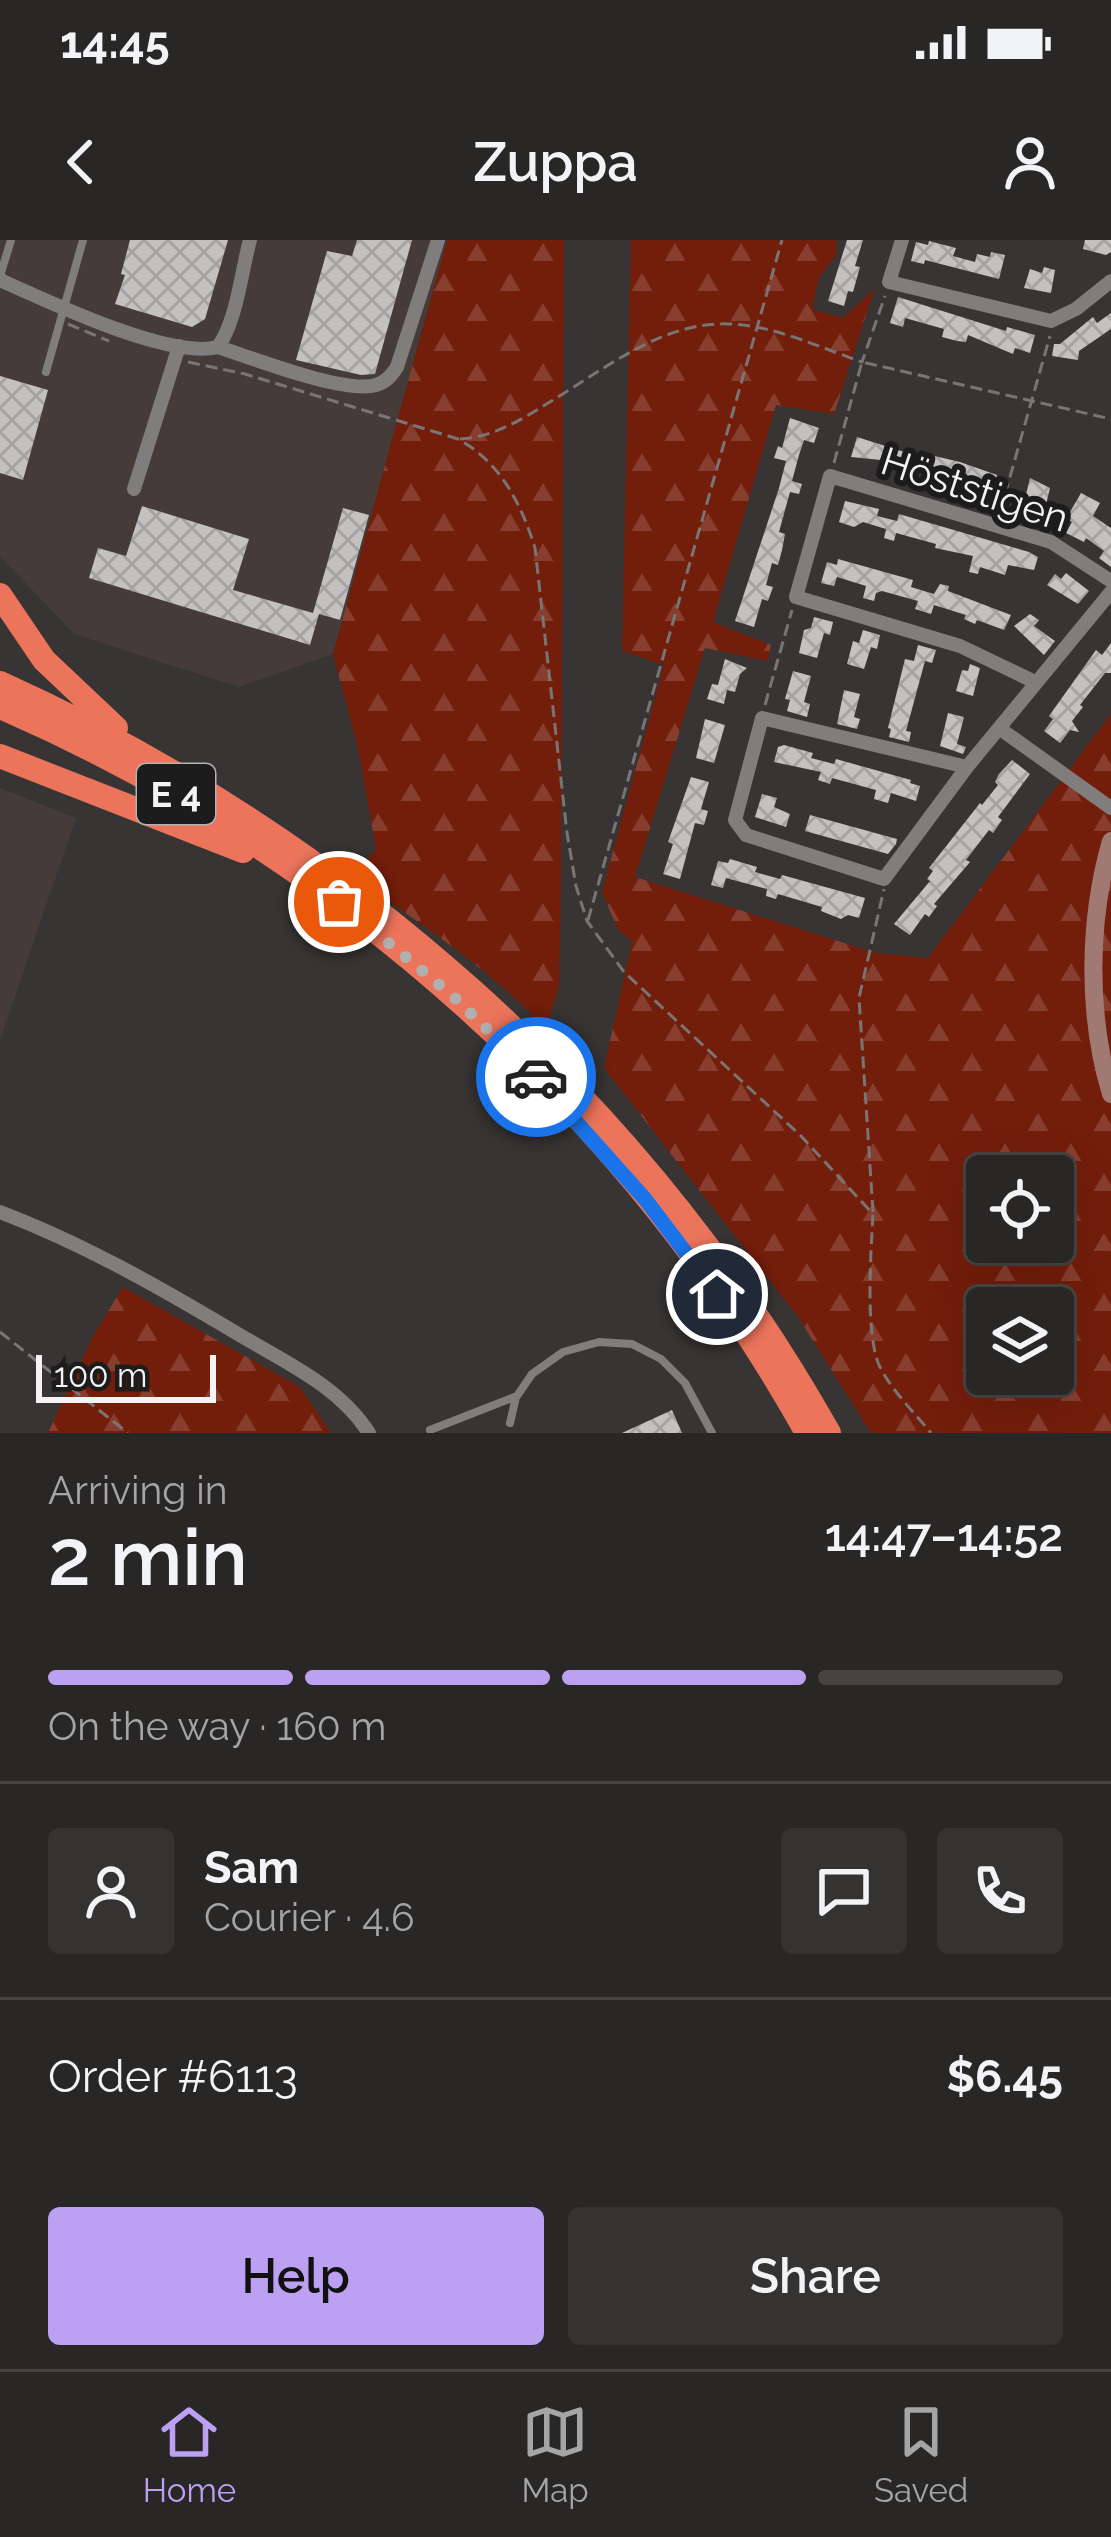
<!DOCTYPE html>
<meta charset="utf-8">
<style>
body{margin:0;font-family:Raleway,sans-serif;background:#353332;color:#f1f3f6;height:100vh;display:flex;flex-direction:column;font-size:45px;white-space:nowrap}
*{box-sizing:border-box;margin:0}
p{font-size:39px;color:#a5a5a7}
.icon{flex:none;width:66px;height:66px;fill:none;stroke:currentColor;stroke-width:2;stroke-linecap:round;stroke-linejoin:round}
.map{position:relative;height:1193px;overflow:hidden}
.side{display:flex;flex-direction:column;background:#292726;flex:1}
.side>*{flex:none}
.buttons{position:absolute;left:966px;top:915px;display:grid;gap:24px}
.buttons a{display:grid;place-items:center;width:108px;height:108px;border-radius:12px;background:#292726;box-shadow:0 12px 48px #0002,0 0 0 3px #454443;font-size:60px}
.scale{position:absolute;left:36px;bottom:30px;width:180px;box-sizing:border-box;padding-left:12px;border:6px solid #f4f2f2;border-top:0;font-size:33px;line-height:42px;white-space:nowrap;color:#f4f2f2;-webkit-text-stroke:9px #1d1c1c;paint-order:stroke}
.pin{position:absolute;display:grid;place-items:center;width:102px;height:102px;color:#fff;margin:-51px;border:6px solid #fff;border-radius:50%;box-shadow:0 3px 12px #0007}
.courier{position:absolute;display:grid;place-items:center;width:120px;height:120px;margin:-60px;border:9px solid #1a73e8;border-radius:50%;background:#fff;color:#222;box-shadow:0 3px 15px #0007}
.overview em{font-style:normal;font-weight:600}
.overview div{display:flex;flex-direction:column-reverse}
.overview{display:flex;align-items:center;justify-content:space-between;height:204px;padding:0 48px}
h1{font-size:78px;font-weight:600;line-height:90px}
.bar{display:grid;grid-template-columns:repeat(4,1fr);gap:18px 12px;align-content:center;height:144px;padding:0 48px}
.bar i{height:15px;border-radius:9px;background:#454443}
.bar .active{background:#bca0f2}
.bar p{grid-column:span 4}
.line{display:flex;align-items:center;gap:30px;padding:0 48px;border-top:3px solid #454443}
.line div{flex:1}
.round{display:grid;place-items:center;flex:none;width:126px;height:126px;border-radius:12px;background:#353332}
.button{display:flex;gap:24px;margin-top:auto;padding:24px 48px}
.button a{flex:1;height:138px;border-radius:12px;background:#bca0f2;color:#111;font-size:48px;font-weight:600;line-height:138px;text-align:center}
.button a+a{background:#353332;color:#f1f3f6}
.status{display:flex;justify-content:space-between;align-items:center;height:84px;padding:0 60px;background:#292726;direction:ltr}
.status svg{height:33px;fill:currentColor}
header{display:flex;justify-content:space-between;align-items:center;height:156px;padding:0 48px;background:#292726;font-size:54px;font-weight:600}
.dock{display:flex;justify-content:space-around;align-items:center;height:168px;border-top:3px solid #454443;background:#292726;font-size:33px;color:#a5a5a7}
.dock a{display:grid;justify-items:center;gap:6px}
.dock .active{color:#bca0f2}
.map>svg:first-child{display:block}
</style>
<div class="status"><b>14:45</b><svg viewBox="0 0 49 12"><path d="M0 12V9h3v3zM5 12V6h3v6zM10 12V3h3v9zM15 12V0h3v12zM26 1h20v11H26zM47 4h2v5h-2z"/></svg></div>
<header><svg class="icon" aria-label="back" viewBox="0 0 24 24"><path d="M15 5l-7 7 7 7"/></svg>Zuppa<svg class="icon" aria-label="person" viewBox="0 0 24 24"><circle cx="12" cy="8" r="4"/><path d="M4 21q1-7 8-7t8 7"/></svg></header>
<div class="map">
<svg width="1111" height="1193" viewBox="0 0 1111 1193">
<defs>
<pattern id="forest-firs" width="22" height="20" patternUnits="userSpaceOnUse" patternTransform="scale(3)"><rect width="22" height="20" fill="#731d0b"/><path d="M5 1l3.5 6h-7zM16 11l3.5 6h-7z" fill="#883e2f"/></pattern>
<pattern id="building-cross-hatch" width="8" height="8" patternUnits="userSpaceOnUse" patternTransform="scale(3)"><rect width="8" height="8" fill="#c4c1c0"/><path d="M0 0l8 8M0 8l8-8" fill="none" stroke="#a5a3a2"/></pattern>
</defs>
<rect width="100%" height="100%" fill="#373433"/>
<!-- built -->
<path fill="#453c3a" d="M0,0H447L333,414L239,447L74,394L0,316Z
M0,548L76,578L0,800Z"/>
<!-- forest -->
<path fill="url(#forest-firs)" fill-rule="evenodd" d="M447,0H564L561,649L559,747L546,789C490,729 421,684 354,637L376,609L358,508L333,414Z
M631,0H836L837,14L819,38L812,69L843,78L875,48L834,174L776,165L713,382L771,405L768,421L705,408L635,637L876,713L928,718L1111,474V1193H871L798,1077L604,828L632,701L618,690L602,652L664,425L622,411ZM987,936H1053V1002H987ZM987,1068H1053V1134H987Z
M123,1047L300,1147L331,1193H48L93,1096Z"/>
<!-- building -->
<path fill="url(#building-cross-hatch)" d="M130,0H228L205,79L192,87L115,64L125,35L121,34Z
M357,0H412L375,134L361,135L296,120L327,11L352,16Z
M847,0H863L855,26L860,27L853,52L848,51L844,66L828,61Z
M1085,0H1111V12L1106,15L1083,9Z
M929,1L956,8L953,16L975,22L977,14L990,17L991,12L1005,15L999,39L925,20L924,24L911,21L916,2L928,5Z
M1044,27L1055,30L1051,53L1024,48L1030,29L1042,33Z
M898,57L1006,91L1007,87L1035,95L1030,113L1015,108L1013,114L968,95L966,102L957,101L942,97L944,89L905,78L903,87L890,83Z
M1111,73V89L1079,111L1078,120L1052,116L1054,104H1060L1093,77L1097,83Z
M0,136L48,150L23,240L0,233Z
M790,178L819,188L814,203L804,200L799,215L792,241L802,244L799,254L790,252L779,292L785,294L782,310L778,325L772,323L766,345L773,347L768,361L762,359L754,387L735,381L779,248L786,221L774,218L778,206L782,208Z
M857,197L917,216L918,212L960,222L997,235L992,251L915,231V234L881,220L851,217Z
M1030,238L1050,248L1042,281L1021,275Z
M1081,253L1100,263L1093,276L1111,288V327L1099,318L1104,311L1086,298L1084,302L1066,293L1072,282L1066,279Z
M845,261L879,269L877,276L897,281L899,274L1029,312L1038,317L1034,330L1008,325L1005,335L980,327L978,334L969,332L973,316L935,308L936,304L896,293L894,301L884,298L886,289L863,282L854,287L839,282Z
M142,266L249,299L233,350L313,373L343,268L369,275L340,380L319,374L310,405L89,338L98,308L126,316Z
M838,319L913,340L911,347L934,354L940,344L949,346L948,351L1011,375L1004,390L977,380L975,384L964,379L966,375L934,365L931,374L915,369L918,361L882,351L876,353L874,361L863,358L866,346L837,337L834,346L821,343L827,322L837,325Z
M1066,333L1089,351L1078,364L1047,345L1055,334L1061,339Z
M1030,374L1039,380L1034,386L1055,401L1044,415L1014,386Z
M814,377L833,382L830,395L824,393L817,418L799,413L804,390L811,388Z
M863,390L880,395L877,409L871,407L864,429L847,424L853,401L859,403Z
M1111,403V433H1105L1080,465L1083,467L1072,481L1079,492L1070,490L1060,503L1044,491L1053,479L1049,476L1096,410L1102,415Z
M918,405L936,410L932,423L925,421L906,491L911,492L909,502L889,497L891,489L888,488L905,419L914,421Z
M725,419L747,428L740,434L735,452L727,450L724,464L707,459L712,444L718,445Z
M970,424L980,428L973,456L956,451L962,430L968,431Z
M793,431L811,436L804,462L810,464L807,477L787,471L790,460L785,459Z
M844,450L860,454L854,477L860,479L857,489L837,484Z
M948,473L964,477L957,504L966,507L963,514L940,506Z
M705,479L725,485L714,523L696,518Z
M784,505L813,513L811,518L834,524L836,519L911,540L910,543L920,546L916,561L891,553L888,563L874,559L876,550L832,538L830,544L818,540L821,532L774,522L778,507Z
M1012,520L1030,534L998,577L1002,580L993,593L989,590L966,620L970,622L934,664L937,666L929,677L925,674L910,695L894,684L930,641L927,639L933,631L929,628L980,563L982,565L998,545L995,542L999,534Z
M691,537L709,542L701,569L708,571L704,585L695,583L680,639L663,634L673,604L668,602Z
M762,554L777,558L774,567L790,574L786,587L755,577Z
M810,575L897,599L896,604L888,614L805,591Z
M730,619L757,627L755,632L780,639L782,635L865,658L859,678L848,675L841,679L821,671L822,667L778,654L776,659L766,656L767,649L726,638L723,648L711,645L718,621L728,623Z
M672,1170L682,1193H622Z"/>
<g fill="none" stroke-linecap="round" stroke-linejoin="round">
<!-- path -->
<path stroke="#787574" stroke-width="3" stroke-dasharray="12 6" stroke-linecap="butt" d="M68,84L109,101
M188,122L245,134L458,199C500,222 521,263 535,308L567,593L576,646L587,681L624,732L801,896L873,974C871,1011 865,1092 879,1125C891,1150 914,1172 931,1193
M460,199C495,197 524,178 553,160C606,128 664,81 729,84C773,85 821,108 862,122L885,56
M834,223L862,122L1111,179
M1000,272L1050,96
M765,465L792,370
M588,680L782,0
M873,972L859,758L884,649
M0,1092L128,1193"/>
<!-- lane -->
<path stroke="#807d7c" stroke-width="8" d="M0,36L11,0
M46,132L83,0
M510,1183L516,1157
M430,1190L517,1156L532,1134L563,1112L599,1102L632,1104L661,1119L685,1143L712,1193"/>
<!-- street -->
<path stroke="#807d7c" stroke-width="14" d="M902,0L889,42L1051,81L1076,69L1111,41
M0,40C47,61 170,120 218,107C237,80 241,33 250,0
M218,107C253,118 343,154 376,145C386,142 391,136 397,127L438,0
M134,249L179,106
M1035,442L960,406L796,357L830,236L1051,302L1111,341
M999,488L1111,568
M967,527L762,478L735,580L746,595L884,639L967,527L1111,352
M0,972C84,1004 161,1048 238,1094C285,1122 339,1146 369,1193"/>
<!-- secondary -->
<path stroke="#a07a72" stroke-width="18" d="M1111,601C1088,681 1087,775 1111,854"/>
<!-- highway -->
<path stroke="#eb745b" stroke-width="24" d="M0,355L44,420L116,488
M0,443C346,599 642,861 829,1193
M0,467C336,612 628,872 807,1193
M0,516L243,611"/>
</g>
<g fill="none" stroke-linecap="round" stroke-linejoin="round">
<!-- done -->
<path stroke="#b2b0af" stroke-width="12" stroke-dasharray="0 21.6" d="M339,662L453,756L536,837"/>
<!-- route -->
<path stroke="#1a73e8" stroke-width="15" d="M536,837L645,959L717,1054"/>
</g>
<g text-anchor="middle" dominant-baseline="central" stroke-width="12" stroke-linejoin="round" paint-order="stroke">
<!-- shield labels -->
<rect fill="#1d1c1c" stroke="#b4b2b2" stroke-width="3" x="137" y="524" width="78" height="60" rx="9"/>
<g font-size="36" font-weight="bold" fill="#f4f2f2">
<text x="176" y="554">E 4</text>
</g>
<!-- street labels -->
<g font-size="39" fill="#f4f2f2" stroke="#1d1c1c">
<text transform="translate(975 249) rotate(18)">Höststigen</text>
</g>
</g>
</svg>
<div class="buttons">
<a><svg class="icon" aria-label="locate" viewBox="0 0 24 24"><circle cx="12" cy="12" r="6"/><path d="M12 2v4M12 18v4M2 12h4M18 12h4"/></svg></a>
<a><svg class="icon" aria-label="layers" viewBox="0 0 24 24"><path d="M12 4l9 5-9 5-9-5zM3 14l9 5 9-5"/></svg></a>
</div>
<div class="scale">100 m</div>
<div class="pin" style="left:339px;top:662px;background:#ea580c"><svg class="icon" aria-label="bag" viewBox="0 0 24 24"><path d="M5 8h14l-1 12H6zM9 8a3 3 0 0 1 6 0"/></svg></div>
<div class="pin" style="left:717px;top:1054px;background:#1f2937"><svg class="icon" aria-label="home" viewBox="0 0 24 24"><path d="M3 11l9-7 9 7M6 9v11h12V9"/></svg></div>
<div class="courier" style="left:536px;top:837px"><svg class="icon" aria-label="car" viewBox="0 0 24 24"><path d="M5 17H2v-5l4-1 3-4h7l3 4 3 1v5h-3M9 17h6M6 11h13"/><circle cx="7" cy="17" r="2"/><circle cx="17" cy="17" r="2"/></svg></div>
</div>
<section class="side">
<div class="overview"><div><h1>2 min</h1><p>Arriving in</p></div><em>14:47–14:52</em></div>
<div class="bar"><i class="active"></i><i class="active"></i><i class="active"></i><i></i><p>On the way · 160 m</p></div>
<div class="line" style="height:216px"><a class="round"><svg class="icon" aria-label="person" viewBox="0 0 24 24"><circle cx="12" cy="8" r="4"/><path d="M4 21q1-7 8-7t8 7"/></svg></a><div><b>Sam</b><p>Courier · 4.6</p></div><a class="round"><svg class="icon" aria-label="chat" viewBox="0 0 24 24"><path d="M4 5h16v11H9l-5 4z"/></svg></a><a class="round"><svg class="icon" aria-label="phone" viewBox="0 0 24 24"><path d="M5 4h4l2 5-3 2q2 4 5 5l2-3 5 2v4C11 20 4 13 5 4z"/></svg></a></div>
<div class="line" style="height:156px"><div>Order #6113</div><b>$6.45</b></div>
<div class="button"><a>Help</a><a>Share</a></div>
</section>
<nav class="dock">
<a class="active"><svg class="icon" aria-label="home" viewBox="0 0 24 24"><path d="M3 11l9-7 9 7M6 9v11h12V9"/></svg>Home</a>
<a><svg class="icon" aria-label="map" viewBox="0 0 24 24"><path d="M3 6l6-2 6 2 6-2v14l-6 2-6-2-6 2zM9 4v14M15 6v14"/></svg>Map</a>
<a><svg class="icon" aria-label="saved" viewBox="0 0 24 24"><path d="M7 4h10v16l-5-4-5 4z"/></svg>Saved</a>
</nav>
